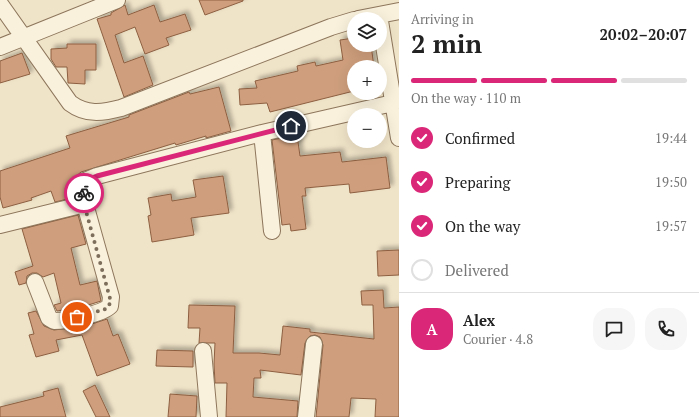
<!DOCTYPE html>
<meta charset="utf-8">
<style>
body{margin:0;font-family:"PT Serif",serif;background:#f6f6f6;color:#222;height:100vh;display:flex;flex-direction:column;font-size:15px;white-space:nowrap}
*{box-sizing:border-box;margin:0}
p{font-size:13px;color:#767676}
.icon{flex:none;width:22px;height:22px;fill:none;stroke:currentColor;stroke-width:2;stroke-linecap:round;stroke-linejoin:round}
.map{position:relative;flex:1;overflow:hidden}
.drawer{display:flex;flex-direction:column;background:#fff;width:300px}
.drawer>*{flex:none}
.tools{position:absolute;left:347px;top:12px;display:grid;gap:8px}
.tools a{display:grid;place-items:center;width:40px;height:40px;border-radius:50%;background:#fff;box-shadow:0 4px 16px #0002;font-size:20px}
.pin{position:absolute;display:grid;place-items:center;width:34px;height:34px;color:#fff;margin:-17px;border:2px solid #fff;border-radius:50%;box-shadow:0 1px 4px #0007}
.courier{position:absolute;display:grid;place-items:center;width:40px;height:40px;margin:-20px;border:3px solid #db2777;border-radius:50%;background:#fff;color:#222;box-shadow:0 1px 5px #0007}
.head em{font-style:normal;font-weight:700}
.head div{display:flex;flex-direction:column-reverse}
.head{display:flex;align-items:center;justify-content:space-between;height:68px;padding:0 12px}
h1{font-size:26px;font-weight:700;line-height:30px}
.bar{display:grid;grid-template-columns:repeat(4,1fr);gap:6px 4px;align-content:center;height:48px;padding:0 12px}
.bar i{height:5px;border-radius:3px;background:#e0e0e0}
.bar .on{background:#db2777}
.bar p{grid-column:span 4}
.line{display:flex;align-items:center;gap:10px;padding:0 12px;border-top:1px solid #e0e0e0}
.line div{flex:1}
.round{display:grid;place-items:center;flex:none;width:42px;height:42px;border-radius:16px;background:#f6f6f6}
ol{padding:0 12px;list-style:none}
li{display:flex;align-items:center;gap:12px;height:44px}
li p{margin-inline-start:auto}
li .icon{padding:4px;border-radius:50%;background:#db2777;color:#fff;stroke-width:4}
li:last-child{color:#767676}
li i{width:22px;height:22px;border:2px solid #e0e0e0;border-radius:50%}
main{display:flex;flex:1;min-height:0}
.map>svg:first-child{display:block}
</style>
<main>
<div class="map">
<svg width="399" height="417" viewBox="0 0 399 417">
<defs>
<filter id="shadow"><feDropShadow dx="3.5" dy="-3.5" stdDeviation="2" flood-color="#0004"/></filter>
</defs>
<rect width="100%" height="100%" fill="#f0e4c8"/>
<!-- building -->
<path fill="#cf9f7d" stroke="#8d5f41" filter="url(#shadow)" d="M199,0H243V1L205,15Z
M125,5L128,15L154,5L160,22L185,14L191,30L166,38L169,45L145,54L135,27L115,35L124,63L143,56L153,85L124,97L97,19L111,15V13Z
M354,38V45H371L374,67H354V91L270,112L267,103L240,105L239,89L257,88L255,81L298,71L297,66L315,62L316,66L343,60L340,40Z
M67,44H96V70H85V84L68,83L67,67H56L51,59V49L67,48Z
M22,53L30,74L0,83V61Z
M219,87L231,131L206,138V136L176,145L175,143L81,172L74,178L76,197L55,202L51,191L31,198L32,200L3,208L0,197V171L70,148L66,136L129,117V115L189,92L190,94Z
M297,135L300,156L340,152L342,162L386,157L390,188L350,193L349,184L305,188L306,196H302L306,229L291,231L290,224L282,225L272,140Z
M223,176L229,213L191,218L194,235L152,242L148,216L151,215L148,198L171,194L172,201L196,197L193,180Z
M78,215L86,244L71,248L80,285L97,281L101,301L82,307L57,311L54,305L61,303L54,273L43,277L37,273H32L27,276L26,283L19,285L15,272L33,266L22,229Z
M399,250V275L378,276L377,251Z
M383,290L384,308L399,307V417H375L376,399L351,398L349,417H316L323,345L320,337L315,335L310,336L305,343L301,375L260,370L261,378H254L253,397L298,401L297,417H226L227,383H215L214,364L215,343H199L200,328H188L189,305L235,306L233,353H259L280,355L283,326L310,329V332L374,339L373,305H362L361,291Z
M36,311L44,326L54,330L86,326L107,319L113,336L118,334L130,364L97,376L82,335L56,340L59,351L36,357L29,335L34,334L28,313Z
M157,350L193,351V367L156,366Z
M95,385L110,417H96L83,391Z
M58,388L66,417H0V407L44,396L43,392Z
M170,394L197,396L196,417H168Z"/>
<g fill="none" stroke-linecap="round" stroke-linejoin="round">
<defs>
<path id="minor" d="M0,4L70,103C86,115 102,113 121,108L331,27L354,20
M358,19L399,11
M380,21L399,138
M0,47L117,0
M262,133L272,231
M0,225L85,204V181L97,176L262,133L393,103
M35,282L49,318L54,321C67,321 102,314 110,306L111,297L85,204
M203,351L209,417
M306,417L314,344"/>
</defs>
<!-- minor casing -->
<use href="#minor" stroke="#8d765c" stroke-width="18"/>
<!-- minor -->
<use href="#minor" stroke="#faf1dc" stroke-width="16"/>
</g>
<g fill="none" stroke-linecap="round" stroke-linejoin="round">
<!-- done -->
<path stroke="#7c6e5b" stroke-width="4" stroke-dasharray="0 7.2" d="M77,317L106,309L111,302L84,204V193"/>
<!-- route -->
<path stroke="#db2777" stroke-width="5" d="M84,193L85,181L97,176L291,126"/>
</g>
</svg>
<div class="tools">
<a><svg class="icon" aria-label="layers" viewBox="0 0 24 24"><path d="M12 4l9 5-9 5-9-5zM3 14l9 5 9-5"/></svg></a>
<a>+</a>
<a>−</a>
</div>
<div class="pin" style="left:77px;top:317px;background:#ea580c"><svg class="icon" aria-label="bag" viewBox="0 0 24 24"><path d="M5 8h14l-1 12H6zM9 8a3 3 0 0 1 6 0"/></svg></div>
<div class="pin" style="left:291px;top:126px;background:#1f2937"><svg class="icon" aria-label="home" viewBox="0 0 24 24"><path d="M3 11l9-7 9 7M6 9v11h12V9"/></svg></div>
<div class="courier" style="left:84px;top:193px"><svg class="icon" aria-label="bike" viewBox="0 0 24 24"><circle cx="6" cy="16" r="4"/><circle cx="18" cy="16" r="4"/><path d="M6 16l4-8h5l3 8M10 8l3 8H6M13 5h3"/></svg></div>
</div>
<section class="drawer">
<div class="head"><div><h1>2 min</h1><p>Arriving in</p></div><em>20:02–20:07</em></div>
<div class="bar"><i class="on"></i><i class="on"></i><i class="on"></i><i></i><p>On the way · 110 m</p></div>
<ol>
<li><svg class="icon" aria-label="check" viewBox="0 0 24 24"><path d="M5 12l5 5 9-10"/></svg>Confirmed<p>19:44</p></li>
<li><svg class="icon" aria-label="check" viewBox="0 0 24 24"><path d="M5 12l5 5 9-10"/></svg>Preparing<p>19:50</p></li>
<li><svg class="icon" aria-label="check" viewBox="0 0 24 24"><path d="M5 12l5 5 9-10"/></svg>On the way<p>19:57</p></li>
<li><i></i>Delivered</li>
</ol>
<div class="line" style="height:72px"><b class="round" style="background:#db2777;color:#fff">A</b><div><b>Alex</b><p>Courier · 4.8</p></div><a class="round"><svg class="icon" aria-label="chat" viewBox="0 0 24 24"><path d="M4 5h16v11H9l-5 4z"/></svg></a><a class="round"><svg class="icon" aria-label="phone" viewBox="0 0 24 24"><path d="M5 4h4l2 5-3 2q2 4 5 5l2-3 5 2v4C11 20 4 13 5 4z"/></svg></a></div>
</section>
</main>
